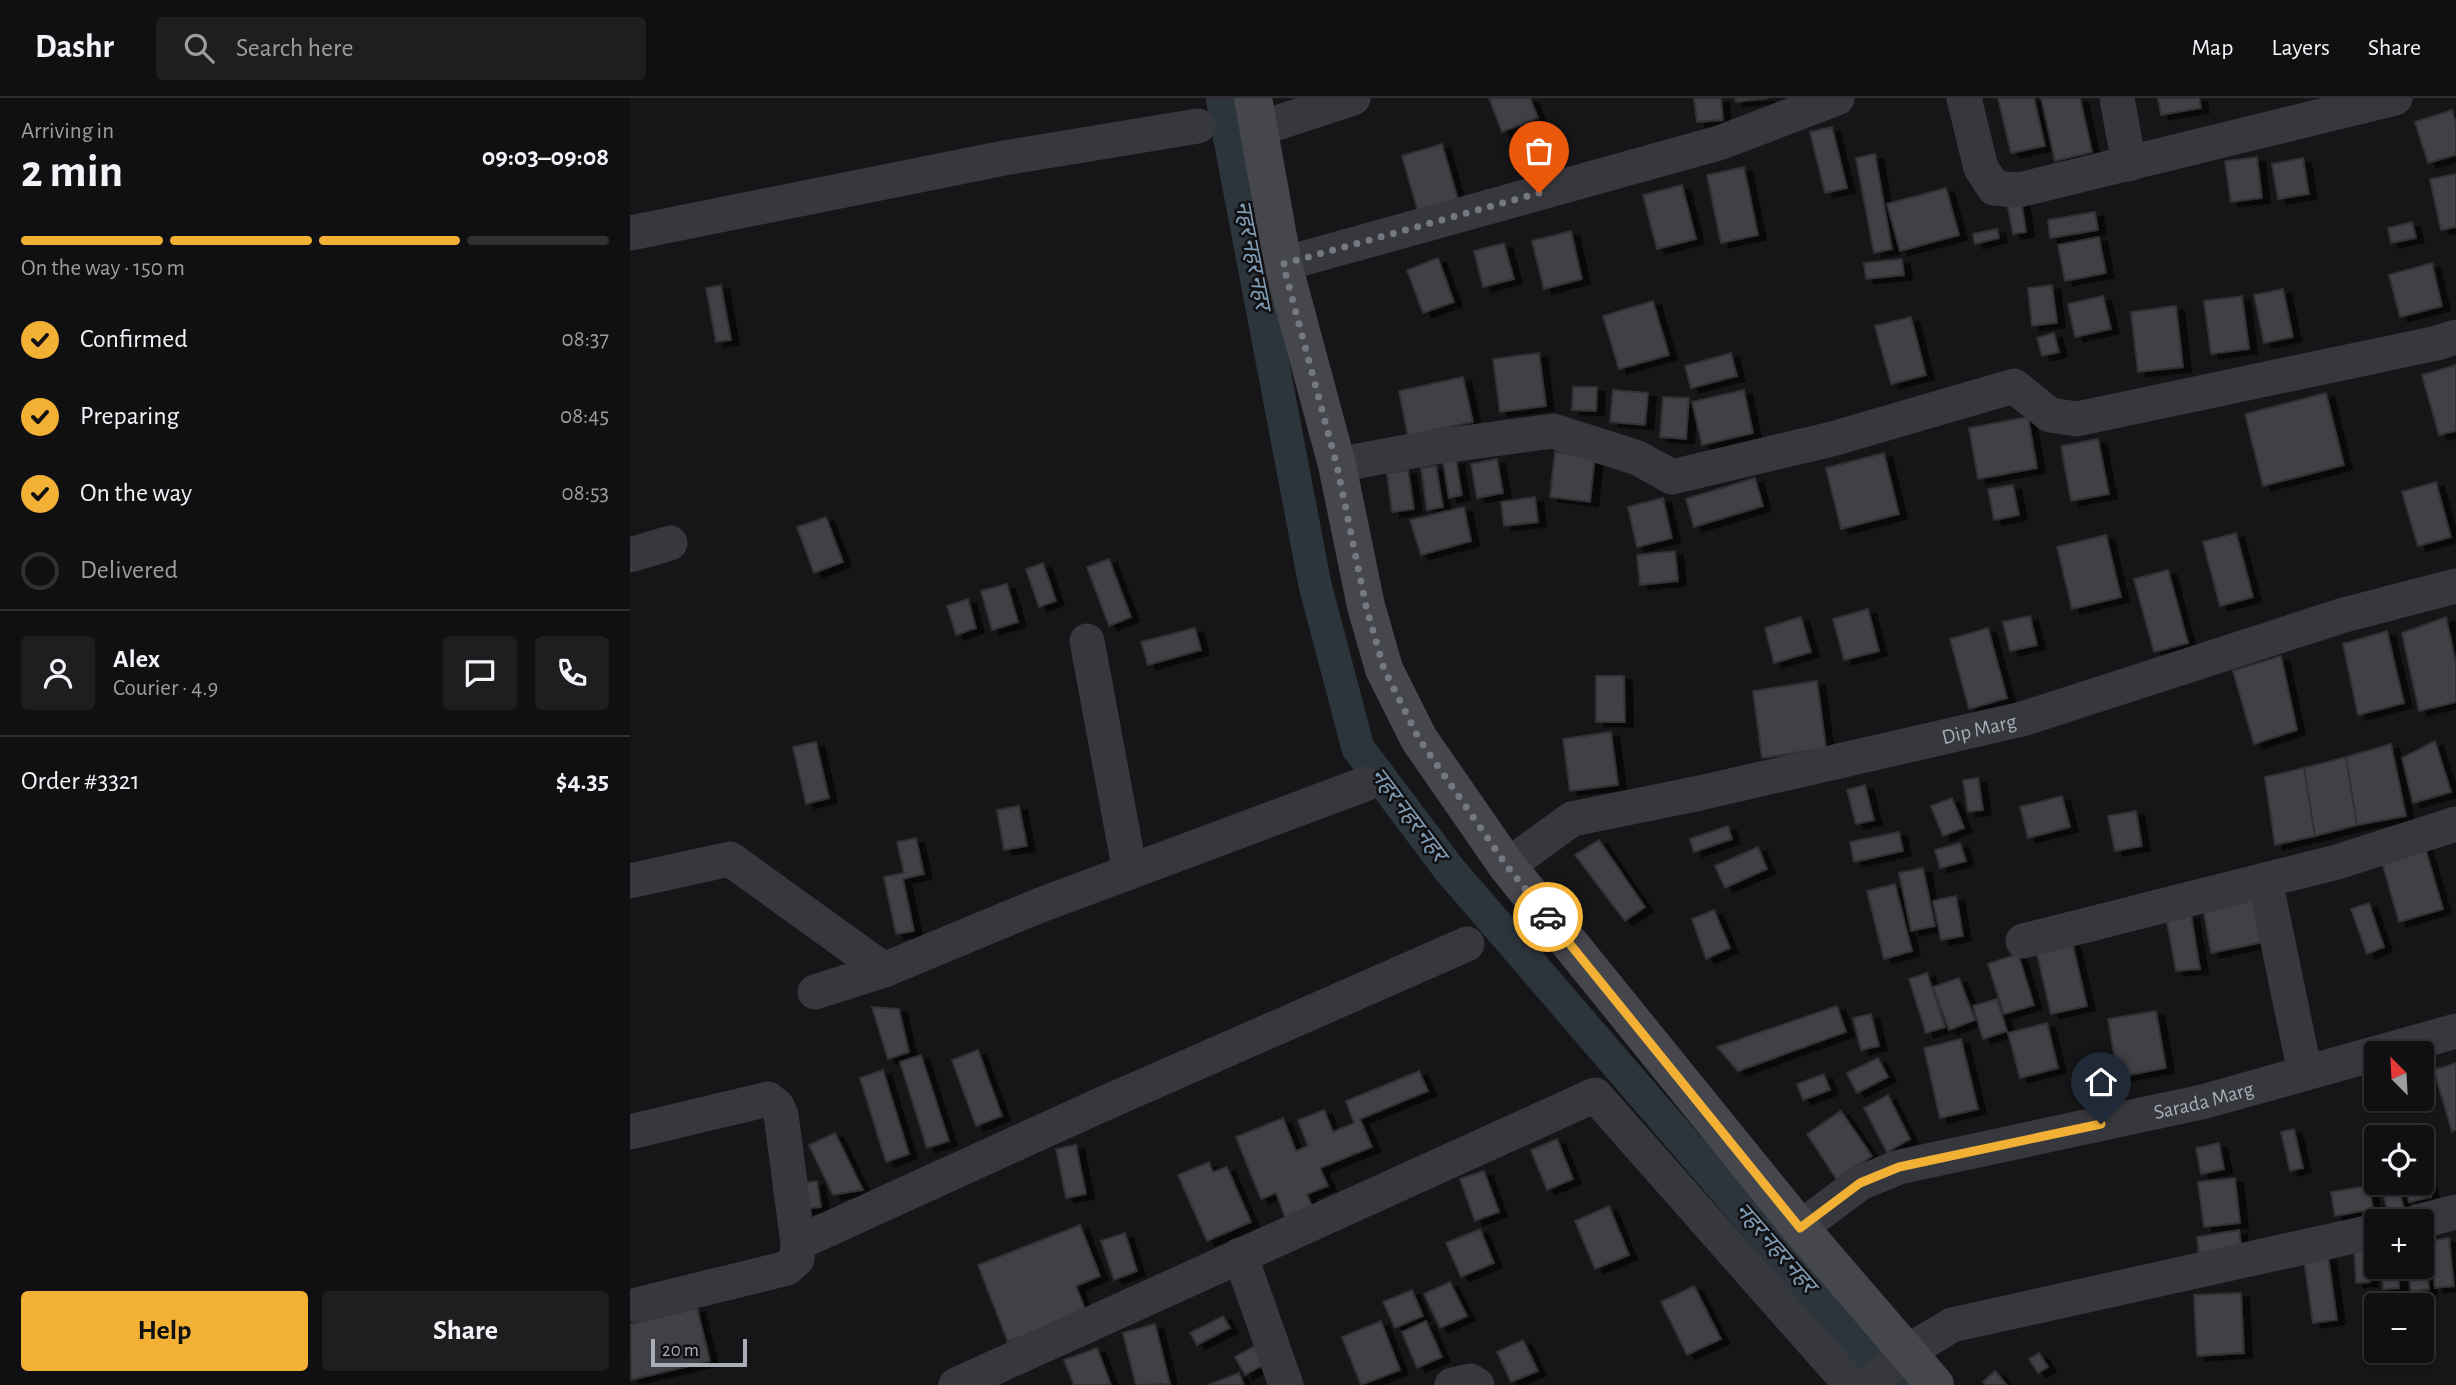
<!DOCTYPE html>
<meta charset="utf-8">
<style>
body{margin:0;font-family:"Alegreya Sans","Noto Sans Devanagari",sans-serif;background:#1e1e20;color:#f1f3f6;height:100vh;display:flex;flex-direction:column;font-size:26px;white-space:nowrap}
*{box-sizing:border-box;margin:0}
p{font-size:23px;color:#9c9d9f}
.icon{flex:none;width:38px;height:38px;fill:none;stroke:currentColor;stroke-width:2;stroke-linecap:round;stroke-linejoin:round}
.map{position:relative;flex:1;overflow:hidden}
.details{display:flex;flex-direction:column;background:#101012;width:630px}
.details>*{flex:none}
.needle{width:46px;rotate:336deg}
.tools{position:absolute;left:1734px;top:943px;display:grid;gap:14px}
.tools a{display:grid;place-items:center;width:70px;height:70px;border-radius:7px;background:#101012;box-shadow:0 2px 5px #0004,0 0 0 2px #303032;font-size:35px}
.scale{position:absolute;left:21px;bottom:18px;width:96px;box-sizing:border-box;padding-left:7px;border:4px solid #a8adb8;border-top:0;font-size:19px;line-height:24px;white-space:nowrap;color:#a8adb8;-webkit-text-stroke:5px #111113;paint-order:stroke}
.pin{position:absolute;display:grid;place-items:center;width:60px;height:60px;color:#fff;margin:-72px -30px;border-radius:50% 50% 50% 0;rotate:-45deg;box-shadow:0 0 7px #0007}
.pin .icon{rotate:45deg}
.courier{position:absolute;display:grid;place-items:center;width:70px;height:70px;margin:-35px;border:5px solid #f2b134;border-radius:50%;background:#fff;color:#222;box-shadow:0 2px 9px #0007}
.overview em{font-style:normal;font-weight:600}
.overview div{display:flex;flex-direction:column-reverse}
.overview{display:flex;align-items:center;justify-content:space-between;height:119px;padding:0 21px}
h1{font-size:46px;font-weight:600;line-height:52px}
.bar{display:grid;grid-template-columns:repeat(4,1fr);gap:10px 7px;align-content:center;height:84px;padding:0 21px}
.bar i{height:9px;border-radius:5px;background:#303032}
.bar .selected{background:#f2b134}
.bar p{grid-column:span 4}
.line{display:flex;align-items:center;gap:18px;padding:0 21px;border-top:2px solid #303032}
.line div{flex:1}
.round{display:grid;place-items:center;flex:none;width:74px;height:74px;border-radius:7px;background:#1e1e20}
ol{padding:0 21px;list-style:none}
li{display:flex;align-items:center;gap:21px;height:77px}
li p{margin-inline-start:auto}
li .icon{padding:7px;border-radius:50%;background:#f2b134;color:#111;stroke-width:4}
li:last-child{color:#9c9d9f}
li i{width:38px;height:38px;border:4px solid #303032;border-radius:50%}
.action{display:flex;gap:14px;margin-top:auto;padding:14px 21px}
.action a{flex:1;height:80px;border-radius:7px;background:#f2b134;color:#111;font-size:28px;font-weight:600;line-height:80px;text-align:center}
.action a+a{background:#1e1e20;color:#f1f3f6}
header{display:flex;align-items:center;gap:42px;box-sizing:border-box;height:98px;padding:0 35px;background:#101012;border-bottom:2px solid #303032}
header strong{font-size:33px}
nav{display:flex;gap:38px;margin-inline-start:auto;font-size:24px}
.search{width:490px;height:63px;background:#1e1e20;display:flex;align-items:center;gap:18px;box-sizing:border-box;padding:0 24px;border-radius:7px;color:#9c9d9f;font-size:26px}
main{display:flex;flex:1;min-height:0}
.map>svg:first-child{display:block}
</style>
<header>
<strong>Dashr</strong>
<div class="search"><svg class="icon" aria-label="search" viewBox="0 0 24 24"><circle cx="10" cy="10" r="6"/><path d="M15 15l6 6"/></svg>Search here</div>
<nav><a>Map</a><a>Layers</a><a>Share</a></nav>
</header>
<main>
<section class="details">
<div class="overview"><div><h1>2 min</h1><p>Arriving in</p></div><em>09:03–09:08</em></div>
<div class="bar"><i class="selected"></i><i class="selected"></i><i class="selected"></i><i></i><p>On the way · 150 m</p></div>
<ol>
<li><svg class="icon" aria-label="check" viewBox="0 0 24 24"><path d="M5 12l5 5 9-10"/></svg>Confirmed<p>08:37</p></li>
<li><svg class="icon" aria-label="check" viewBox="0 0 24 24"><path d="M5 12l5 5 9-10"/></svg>Preparing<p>08:45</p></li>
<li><svg class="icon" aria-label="check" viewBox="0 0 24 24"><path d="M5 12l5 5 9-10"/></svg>On the way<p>08:53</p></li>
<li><i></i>Delivered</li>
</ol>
<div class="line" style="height:126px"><a class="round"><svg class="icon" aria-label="person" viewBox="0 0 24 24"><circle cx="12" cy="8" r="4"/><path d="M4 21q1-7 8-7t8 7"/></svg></a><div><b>Alex</b><p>Courier · 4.9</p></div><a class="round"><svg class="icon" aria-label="chat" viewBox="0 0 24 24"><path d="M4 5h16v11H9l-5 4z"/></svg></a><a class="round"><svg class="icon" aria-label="phone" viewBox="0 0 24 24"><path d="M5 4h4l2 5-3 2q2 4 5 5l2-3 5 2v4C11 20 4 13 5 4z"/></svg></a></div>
<div class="line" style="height:91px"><div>Order #3321</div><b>$4.35</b></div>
<div class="action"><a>Help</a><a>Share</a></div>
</section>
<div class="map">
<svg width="1826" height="1287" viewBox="0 0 1826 1287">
<defs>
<filter id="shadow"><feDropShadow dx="8" dy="4.5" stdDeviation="0" flood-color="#0009"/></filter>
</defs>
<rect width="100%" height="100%" fill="#161618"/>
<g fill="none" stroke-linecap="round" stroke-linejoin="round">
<!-- canal -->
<path stroke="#2c353c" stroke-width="33" d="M592,0L685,487L728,650L819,771L1263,1287"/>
</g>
<!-- building -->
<path fill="#404145" stroke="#303034" stroke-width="2" filter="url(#shadow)" d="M859,0H900L908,20L872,34Z
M1064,0H1091L1093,22L1067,24Z
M1105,0H1138L1106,4Z
M1368,0H1404L1415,48L1381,55Z
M1411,0H1450L1462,54L1425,63Z
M1528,0H1569L1571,10L1531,17Z
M1822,12L1826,26V57L1798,65L1785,24Z
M1202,29L1217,90L1195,95L1180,34Z
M812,46L829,105L789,117L772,58Z
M1245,56L1262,151L1244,155L1226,60Z
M1627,59L1632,100L1601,104L1595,63Z
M1673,60L1679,96L1648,101L1642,66Z
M1114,69L1128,137L1091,145L1077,77Z
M1826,76V129L1811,132L1800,81Z
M1052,87L1066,141L1027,151L1013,97Z
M1316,90L1329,137L1270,153L1257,106Z
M1391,102L1396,134L1383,136L1377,104Z
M1465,114L1468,132L1420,140L1418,122Z
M1782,124L1786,140L1761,145L1758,130Z
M1367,131L1369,140L1345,146L1343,136Z
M941,133L952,181L914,191L902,143Z
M1469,139L1476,175L1435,183L1428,147Z
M874,145L884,181L853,189L844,153Z
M808,160L824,204L793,215L777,172Z
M1272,161L1274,177L1236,181L1234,165Z
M1802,165L1812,208L1770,219L1759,177Z
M91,187L101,242L86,244L76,190Z
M1422,187L1427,225L1402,228L1398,190Z
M1653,191L1663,239L1634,245L1624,197Z
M1473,198L1481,231L1445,239L1438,206Z
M1612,198L1619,251L1581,256L1574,203Z
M1023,203L1039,257L989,271L973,218Z
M1546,208L1553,269L1508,274L1501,214Z
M1281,219L1296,277L1261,286L1245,228Z
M1424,235L1429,254L1412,258L1407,240Z
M909,255L916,308L870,314L863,261Z
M1101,255L1107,278L1061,290L1055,268Z
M1826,267V333L1809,337L1792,277Z
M833,279L843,324L778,338L769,293Z
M943,289H967L966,313L942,312Z
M983,292L1018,295L1015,327L980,324Z
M1114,292L1123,335L1072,347L1062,304Z
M1696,295L1714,367L1633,388L1615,316Z
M1033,299L1059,300L1056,341L1030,339Z
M1398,319L1407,370L1348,381L1339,330Z
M1468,341L1479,396L1441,403L1431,348Z
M925,354L965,358L960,404L920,399Z
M1254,355L1269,416L1211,431L1196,370Z
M867,361L873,395L847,400L841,366Z
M826,362L832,397L819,400L813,364Z
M806,368L813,409L797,412L791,370Z
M778,372L784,411L762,414L757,375Z
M1125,380L1133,408L1064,429L1056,401Z
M1806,384L1821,439L1788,448L1772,394Z
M1383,387L1389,417L1364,422L1358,391Z
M905,399L908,424L874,428L871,404Z
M1033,400L1042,440L1007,449L998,409Z
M834,409L841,443L791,457L780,422Z
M196,419L213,464L184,475L167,429Z
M1606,435L1623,499L1590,508L1573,444Z
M1476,437L1491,499L1442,511L1427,449Z
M1045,453L1048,483L1010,487L1007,457Z
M479,461L501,519L479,528L457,469Z
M413,465L426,503L409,509L396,471Z
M1538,472L1558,545L1524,554L1504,481Z
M377,486L388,524L362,532L351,493Z
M338,501L346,530L326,537L317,508Z
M1238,511L1249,553L1214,562L1203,521Z
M1400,518L1407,547L1380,553L1373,524Z
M1171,519L1181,554L1144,565L1135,530Z
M1816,519L1826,565V604L1789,613L1772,535Z
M565,530L571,552L518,567L511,544Z
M1358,530L1377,600L1339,611L1320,541Z
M1757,533L1774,605L1728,617L1713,546Z
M1651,558L1667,632L1624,646L1603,573Z
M966,578H994L995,624H966Z
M1187,583L1196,650L1132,660L1123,593Z
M981,634L988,687L940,693L933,641Z
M1805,643L1821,694L1783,705L1772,660Z
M186,644L199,700L176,706L163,649Z
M1761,646L1776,718L1727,727L1716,659Z
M1716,659L1727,727L1685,738L1674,670Z
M1674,670L1685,738L1645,747L1635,679Z
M1348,680L1353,712L1338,714L1333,682Z
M1235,687L1244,722L1226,726L1217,692Z
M1432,698L1440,729L1398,740L1390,709Z
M1322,700L1334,730L1313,738L1301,708Z
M389,708L397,748L374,752L367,712Z
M1506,713L1512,748L1485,753L1478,718Z
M1098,728L1102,741L1064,754L1060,741Z
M1269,734L1273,753L1224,764L1220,744Z
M286,740L294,776L273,781L284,833L266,836L254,779L274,775L267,744Z
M969,742L1015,809L995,823L945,757Z
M1330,745L1336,763L1310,770L1305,752Z
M1794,746L1813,811L1769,824L1751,761Z
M1128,749L1137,771L1095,790L1085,768Z
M1293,770L1305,828L1281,833L1269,775Z
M1265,786L1282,853L1254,861L1237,793Z
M1628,792L1639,843L1581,855L1572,804Z
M1326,798L1333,838L1311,842L1303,803Z
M1739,805L1754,849L1737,856L1721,811Z
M1084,812L1100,850L1076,861L1062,821Z
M1561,816L1570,871L1546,873L1536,819Z
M1442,844L1457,908L1421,916L1406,852Z
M1388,856L1404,907L1374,916L1358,866Z
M1297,875L1315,929L1296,935L1279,881Z
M1329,880L1345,922L1319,932L1303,889Z
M1367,901L1377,933L1353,941L1343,908Z
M1207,908L1216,934L1108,973L1087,949Z
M242,909L269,911L279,954L258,961Z
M1526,913L1536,970L1488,979L1478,921Z
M1241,916L1249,948L1231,952L1223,920Z
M1417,925L1428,970L1390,980L1378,935Z
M1331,941L1348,1011L1310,1020L1294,950Z
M348,952L372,1018L346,1028L322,962Z
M291,957L319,1043L297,1050L270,964Z
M1248,960L1258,979L1227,995L1217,975Z
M1826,965V1032L1822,1034L1804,972Z
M253,972L279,1056L256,1064L230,980Z
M789,973L798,993L730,1021L742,1049L690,1070L698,1088L677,1096L685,1116L658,1127L646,1095L631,1101L606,1039L653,1020L666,1053L678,1048L668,1022L694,1012L703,1034L724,1025L716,1003Z
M1194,976L1200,992L1173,1002L1167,986Z
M1258,997L1280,1041L1257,1054L1234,1010Z
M1211,1013L1242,1058L1207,1082L1177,1036Z
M1664,1031L1673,1070L1660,1073L1651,1034Z
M205,1035L233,1092L203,1097L179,1047Z
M927,1041L943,1081L917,1092L901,1052Z
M1589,1045L1594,1071L1571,1076L1566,1050Z
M446,1047L456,1096L436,1100L426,1051Z
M1792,1049L1801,1099L1779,1104L1775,1085H1792Z
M579,1064L583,1074L597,1069L621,1124L577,1143L548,1077Z
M854,1073L869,1114L845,1123L830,1081Z
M1605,1080L1610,1125L1574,1129L1568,1084Z
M187,1083L191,1109L175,1111L171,1085Z
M1750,1085H1767L1774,1110L1758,1114Z
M1739,1088L1743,1111L1705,1118L1701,1094Z
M979,1108L999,1157L965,1171L945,1123Z
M450,1127L470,1178L446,1188L456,1214L378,1244L348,1167Z
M850,1131L864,1165L831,1179L816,1145Z
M1609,1132L1612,1152L1569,1158L1567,1139Z
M495,1135L507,1173L484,1182L471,1143Z
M1792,1140L1799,1191L1781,1193L1778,1169H1792Z
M1819,1140L1824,1188L1805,1190L1800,1143Z
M1738,1147L1740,1184L1726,1185L1724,1148Z
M1698,1158L1707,1222L1683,1225L1674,1162Z
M1752,1169H1768L1769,1190L1753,1191Z
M820,1184L837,1218L810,1230L794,1196Z
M1064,1188L1091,1241L1057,1257L1031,1204Z
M782,1192L793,1218L765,1230L753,1204Z
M1611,1195L1614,1255L1567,1258L1564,1197Z
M67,1210L80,1263L1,1282L0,1226Z
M593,1218L600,1230L567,1247L560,1235Z
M751,1223L770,1272L731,1287L712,1239Z
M796,1223L812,1259L787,1270L772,1234Z
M525,1226L540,1286L506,1287L493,1235Z
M893,1242L908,1273L881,1284L867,1254Z
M632,1244L642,1262L615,1277L605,1259Z
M467,1250L481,1287H444L434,1262Z
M1409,1255L1418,1269L1408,1275L1399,1261Z
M1365,1273L1377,1287H1356L1353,1284Z
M609,1275L614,1287H578Z"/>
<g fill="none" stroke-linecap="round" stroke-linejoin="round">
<!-- minor -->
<g stroke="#37383d" stroke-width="35">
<path d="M1334,0L1351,70L1364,90L1389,92L1765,0"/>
<path d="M1487,0L1499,66"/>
<path d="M628,31L723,0"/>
<path d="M0,135L374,60L568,28"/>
<path d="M653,166L1089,45L1207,0"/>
<path d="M707,367L798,350L923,333L1008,360L1042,379L1202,341L1384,288L1420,317L1447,321L1807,245L1826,239"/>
<path d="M0,457L40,445"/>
<path d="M457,543L500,774"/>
<path id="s1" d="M877,768L942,721L1070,695L1392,621L1714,517L1826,488"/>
<path d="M1635,782L1675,975"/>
<path d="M0,783L100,761L254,872"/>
<path d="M1393,843L1707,764L1826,726"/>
<path d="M185,894L254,872L408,808L735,686"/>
<path d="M0,1034L138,1001L147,1008L151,1017L168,1145L167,1161L157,1170L7,1207"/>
<path d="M1787,1124L1826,1114"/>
<path id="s2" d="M1170,1130L1230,1085L1269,1069L1572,1004L1826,933"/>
<path d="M168,1145L466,1009L837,846"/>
<path d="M610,1157L656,1287"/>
<path d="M326,1287L965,997L1221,1287"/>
<path d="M822,1287L840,1283L847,1287"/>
<path d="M1238,1287L1277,1254L1322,1227L1746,1133"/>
</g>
<!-- secondary -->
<path stroke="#45474d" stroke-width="38" d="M623,0L653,166L707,367L736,508L754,571L789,641L877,768L1170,1130L1305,1287"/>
</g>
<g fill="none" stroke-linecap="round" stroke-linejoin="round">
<!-- done -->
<path stroke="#757880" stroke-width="7" stroke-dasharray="0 12.6" d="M909,95L653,166L707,368L736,508L754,571L789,641L877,768L918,819"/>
<!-- route -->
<path stroke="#f2b134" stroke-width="9" d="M918,819L1170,1130L1230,1085L1269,1069L1471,1026"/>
</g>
<g text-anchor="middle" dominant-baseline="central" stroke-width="5" stroke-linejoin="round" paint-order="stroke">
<!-- street labels -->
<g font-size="21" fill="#a8adb8" stroke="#111113">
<text stroke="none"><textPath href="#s1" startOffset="497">Dip Marg</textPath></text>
<text stroke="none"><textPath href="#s2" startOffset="429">Sarada Marg</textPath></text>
</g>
<!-- water labels -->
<g font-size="23" font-style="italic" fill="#7f9bb3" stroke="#111113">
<text transform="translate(622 157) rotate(79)">नहर नहर नहर</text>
<text transform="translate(778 717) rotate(53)">नहर नहर नहर</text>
<text transform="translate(1145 1150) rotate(49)">नहर नहर नहर</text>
</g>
</g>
</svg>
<div class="tools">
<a><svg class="needle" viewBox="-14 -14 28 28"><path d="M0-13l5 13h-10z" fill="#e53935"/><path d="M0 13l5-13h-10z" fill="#9c9d9f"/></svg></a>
<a><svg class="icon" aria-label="locate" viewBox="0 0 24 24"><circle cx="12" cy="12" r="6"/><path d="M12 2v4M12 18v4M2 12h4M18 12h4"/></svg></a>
<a>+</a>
<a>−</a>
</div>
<div class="scale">20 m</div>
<div class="pin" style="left:909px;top:95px;background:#ea580c"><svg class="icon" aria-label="bag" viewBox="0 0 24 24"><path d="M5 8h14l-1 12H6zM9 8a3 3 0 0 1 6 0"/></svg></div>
<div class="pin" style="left:1471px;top:1026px;background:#1f2937"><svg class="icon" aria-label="home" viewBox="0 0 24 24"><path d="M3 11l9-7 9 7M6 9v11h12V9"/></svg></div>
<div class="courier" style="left:918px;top:819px"><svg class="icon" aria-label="car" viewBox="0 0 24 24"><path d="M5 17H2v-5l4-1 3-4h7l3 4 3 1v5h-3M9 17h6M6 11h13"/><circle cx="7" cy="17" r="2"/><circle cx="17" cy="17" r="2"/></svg></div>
</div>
</main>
